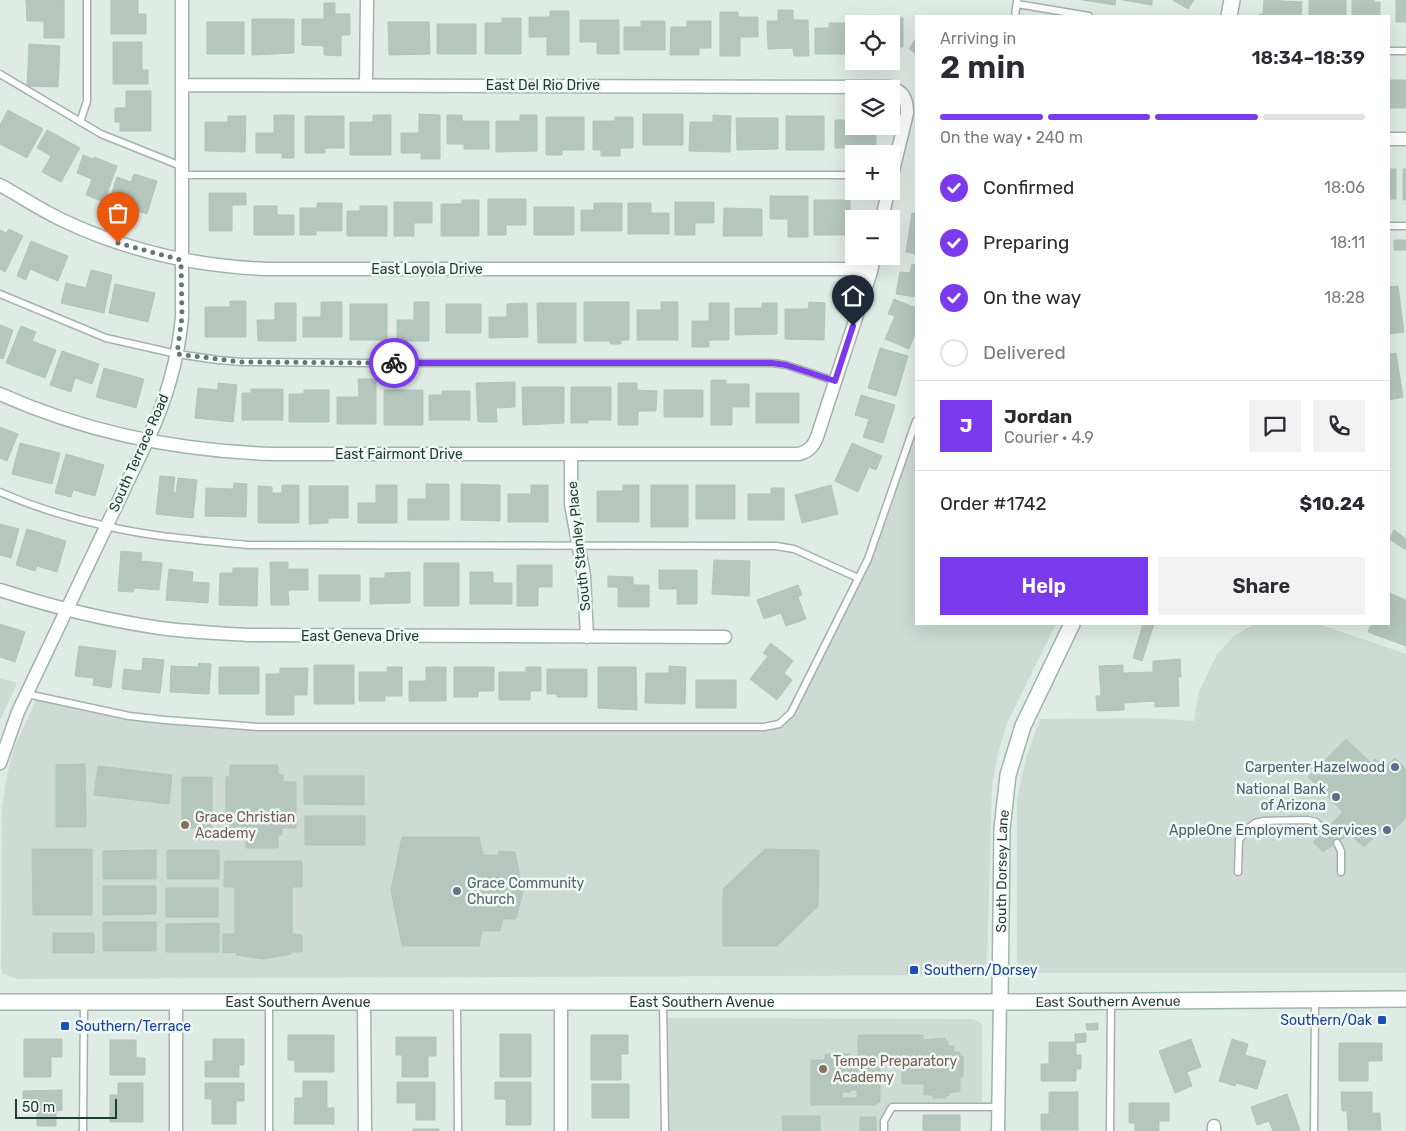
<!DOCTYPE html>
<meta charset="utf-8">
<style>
body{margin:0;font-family:Rubik,sans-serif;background:#f2f2f3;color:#2b2b33;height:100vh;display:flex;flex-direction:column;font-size:19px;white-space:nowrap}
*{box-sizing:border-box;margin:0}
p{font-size:16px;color:#7c7c81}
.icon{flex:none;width:28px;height:28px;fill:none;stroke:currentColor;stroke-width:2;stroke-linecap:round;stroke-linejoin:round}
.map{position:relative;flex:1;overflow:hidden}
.sheet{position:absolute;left:915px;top:15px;width:475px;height:610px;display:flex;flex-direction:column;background:#fff;border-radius:0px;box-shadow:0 5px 20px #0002}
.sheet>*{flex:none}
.tools{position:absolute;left:845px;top:15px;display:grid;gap:10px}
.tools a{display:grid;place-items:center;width:55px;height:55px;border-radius:0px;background:#fff;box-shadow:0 5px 20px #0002;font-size:25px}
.scale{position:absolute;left:15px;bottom:12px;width:102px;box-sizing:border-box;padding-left:5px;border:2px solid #1f3c33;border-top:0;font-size:14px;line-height:18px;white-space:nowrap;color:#1f3c33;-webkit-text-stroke:4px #eff8f3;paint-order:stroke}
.pin{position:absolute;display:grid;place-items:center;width:42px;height:42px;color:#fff;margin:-51px -21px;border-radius:50% 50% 50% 0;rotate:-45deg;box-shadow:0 0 5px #0007}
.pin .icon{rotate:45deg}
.courier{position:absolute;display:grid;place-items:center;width:50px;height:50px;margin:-25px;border:4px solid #7c3aed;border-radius:50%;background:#fff;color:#222;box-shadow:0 1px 6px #0007}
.headline em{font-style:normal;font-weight:600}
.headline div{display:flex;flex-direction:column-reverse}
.headline{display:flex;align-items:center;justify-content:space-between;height:85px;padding:0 25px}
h1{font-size:32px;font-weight:600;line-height:38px}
.bar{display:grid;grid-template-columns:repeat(4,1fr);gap:8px 5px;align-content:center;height:60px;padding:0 25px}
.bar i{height:6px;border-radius:4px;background:#e1e1e2}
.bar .current{background:#7c3aed}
.bar p{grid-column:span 4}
.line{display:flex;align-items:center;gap:12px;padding:0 25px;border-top:1px solid #e1e1e2}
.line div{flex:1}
.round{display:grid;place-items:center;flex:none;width:52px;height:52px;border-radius:0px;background:#f2f2f3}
ol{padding:0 25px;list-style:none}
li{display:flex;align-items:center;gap:15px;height:55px}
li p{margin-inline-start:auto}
li .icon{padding:5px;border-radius:50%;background:#7c3aed;color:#fff;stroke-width:4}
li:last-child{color:#7c7c81}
li i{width:28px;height:28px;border:2px solid #e1e1e2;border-radius:50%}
.button{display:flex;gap:10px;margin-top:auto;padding:10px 25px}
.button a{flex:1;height:58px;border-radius:0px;background:#7c3aed;color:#fff;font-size:20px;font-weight:600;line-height:58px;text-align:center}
.button a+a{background:#f2f2f3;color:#2b2b33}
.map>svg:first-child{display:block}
</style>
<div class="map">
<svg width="1406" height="1131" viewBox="0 0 1406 1131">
<rect width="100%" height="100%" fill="#dfebe5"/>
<!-- built -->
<path fill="#cddbd4" d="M916,421V624H1056L1007,723L998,754L992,785L987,964L983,971L974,975L17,979L3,974L1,968L2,808L7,775L15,745L38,696L102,711L225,725L763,727L786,720L868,559Z
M1254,624H1319L1406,654V973H1032L1022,968L1017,961V801L1021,778L1027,755L1040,719L1149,718L1194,721L1199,692L1217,654L1234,636Z
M0,678L17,683L0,720Z
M663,1018L972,1019L978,1021L982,1025V1107H892L884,1131H665Z"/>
<!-- building -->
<path fill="#b4c6be" stroke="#b1c5bc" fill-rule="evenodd" d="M26,0H64V38H44V21H27Z
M111,0H138V14H146V34H111Z
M1083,0H1116L1115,5Z
M1123,0H1152V5Z
M1173,0H1194L1188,9Z
M1264,0L1302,2L1301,16H1259V14H1263Z
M1309,0H1346V16H1309Z
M1352,0H1374V2H1380V16H1352Z
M1396,0H1406V22H1396Z
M324,3H335V14H350V35H341V56L324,55V46L302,45V19H324Z
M778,10H793V20H808L809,56H794L793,48L768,49L767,21H778Z
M550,11H569V55H547V37H529V17H550Z
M720,12H738V17H758V37H740V56H720Z
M502,18H521V54H485V23H502Z
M879,18H903V47H891V24H862L879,23Z
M252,19H294V53L252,55Z
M580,20H619V54H597V42H580Z
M641,21H665V50H624V27H641Z
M687,21H711V48H699V55H670L671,27H687Z
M207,22H244V54H207Z
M388,22H429L430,54L389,55Z
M829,23H854V54H815V28H829Z
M437,24H476V54H437Z
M916,38V54L909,49Z
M113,42H142V70H148V84H113Z
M29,44L60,46L58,87L27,86Z
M1389,80H1406V108H1389Z
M126,91H151V131H120V122H115V108H126Z
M8,110L43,129L27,158L0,144V125Z
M419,114L440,115V159H421V153H401V133H419Z
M643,114H683V145H643Z
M274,115H294V158H282V153H256V133H274Z
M373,115H391V155H350V122H373Z
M447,115H462V121H489V149H464V144H447Z
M520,115H537V151L496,152V121H520Z
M713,115L731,116L730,152L689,151L690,122H713Z
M228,116H246L245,152L205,151V122H228Z
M305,116H344V148H325V153H305Z
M786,116H824V150H786Z
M546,117H584V150H562V155H546Z
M615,117H633V148H620V156H601V150H593V121H615Z
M736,118H778V149L737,150Z
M835,120H854V126H876V148H835Z
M47,130L80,148L61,182L42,172L51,156L37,148Z
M83,155L93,159L94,157L117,166L104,202L86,195L92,179L77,173Z
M1389,169H1396V199H1389Z
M1403,169H1406V200H1403Z
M134,174L157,181L147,214L109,202L117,177L131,182Z
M209,193H246V205H232V231H209Z
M770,196H808V237H788V219H770Z
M488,199H526V225H506V235H488Z
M462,200H479V236H441V204H462Z
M814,200H850L851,235H814Z
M394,202H432V223H414V236H394Z
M675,202H714V223H695V235H675Z
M317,203H342V231H316V235H300V208H317Z
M594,203H622V231H581V210H594Z
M628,203H651V213H669V234H628Z
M254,206H277V215H294V235H254Z
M360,206H387V236H347V211H360Z
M534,207H574V235H534Z
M724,208L762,209V236H723Z
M912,213L916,214V254L906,252Z
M9,229L23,236L5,272L0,269V230L6,233Z
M1394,240H1406V250H1394Z
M31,241L68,256L58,281L30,269L26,280L17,276Z
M912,264L916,265V297L896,294L900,272L910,273Z
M91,270L112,275L104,313L61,303L66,283L86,288Z
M115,284L155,293L148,322L109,313Z
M1398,286L1404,332L1389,334V287Z
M894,299L916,308V331L909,349L885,339L895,316L888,314Z
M230,301H246V337H205V307H230Z
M321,302H342V337H303V317H321Z
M414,302H429V341H397V320H414Z
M584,302H629V340H621V344H610V341H584Z
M661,302H678V340H637V310H661Z
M809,302L825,303L824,340L785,339V309H808Z
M275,303H296V341H258L257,320H275Z
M527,303L528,337L489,338V317H507V304Z
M537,303H576V343H538Z
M709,303H729V340H709V347H692V321H709Z
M762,303H777V334L735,335V308H762Z
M350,304H387V340H350Z
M446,304H481V333H446Z
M0,325L13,330L3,359L0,358Z
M21,326L36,332L32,341L56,350L45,378L6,363Z
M880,348L908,356L896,396L868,388Z
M62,351L99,364L92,384L75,378L71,392L50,385Z
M1396,353L1403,397L1389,400V354Z
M104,368L144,379L136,408L96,397Z
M358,379H376V424H337V397H359Z
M711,380H726V384H749V407H732V425H711Z
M515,382V407L496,408L497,422H478L476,383Z
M218,383L237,385L233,422L195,418L198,388L218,390Z
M618,383H637V390L657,391L656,411H638V425H618Z
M522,387H564V423L523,425Z
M571,387H611V420H588V423H571Z
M251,389H283V420H242V393H251Z
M304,390H329V422H289V394H304Z
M384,390H423V425H384Z
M664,390H703V417H664Z
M442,391H470V420H429V395H442Z
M756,393H799V423H756Z
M861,395L895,405L883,443L863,437L869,419L855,415Z
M0,427L18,434L7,461L0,458Z
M20,443L60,453L52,484L12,474Z
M852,443L882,456L876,470L869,467L858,492L835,481Z
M66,454L104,465L95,496L73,490L71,497L55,493Z
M160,476L175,477L173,493H176L178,478L197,480L193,518L156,514Z
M234,483L247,484L246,517L205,516L206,488L233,489Z
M426,484H449V520H408V499H426Z
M461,484L500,485V521L461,520Z
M282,485H299V523H258V486L272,487V493H282Z
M376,485H397V523H358V503H376Z
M531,485H548V522H508V494H531Z
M623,485H639V522H597V491H623Z
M651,485H688V527H651Z
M696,485H735V519H696Z
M831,485L838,514L802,523L795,495Z
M309,486H348V518H328V523L309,524Z
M771,488H784V520H748V494H771Z
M0,524L19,529L11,558L0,555Z
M27,529L66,541L57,572L37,566L35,571L16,565Z
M1394,530L1406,539V550L1389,539Z
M121,551L142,553L141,561L162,563L159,590L134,588L133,592L118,591Z
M714,560L750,561L749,596L712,594Z
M270,562H288V569H308V590H288L289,605H271Z
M424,563H459V606H424Z
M517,565H552V587H538V606H517Z
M233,568H258L257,606L219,605L220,573H233Z
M169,569L193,572L192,582L209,583L208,603L166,600Z
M659,570H697V604H677V589H659Z
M410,572V603L370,604V578H385V573Z
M470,572H493V583H512V604H470Z
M319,575H360V601H319Z
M608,576L633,577V585H649V607H618V587H608Z
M798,585L802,595L798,597L806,619L786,626L781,613L764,619L757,600Z
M1389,593L1406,600V646L1368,632L1371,624H1389Z
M0,624L25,632L15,662L0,657Z
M1143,624H1154L1142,661L1133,658Z
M771,643L793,661L784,673L792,680L777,700L750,679L768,656L763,653Z
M79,646L116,651L111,688L93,685L94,678L75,676Z
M143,658L164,660L160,693L122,689L124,669L142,671Z
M1180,659L1181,677H1178L1179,706L1155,707V701L1124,703V710L1097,711L1096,696H1101L1099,666L1123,665V673L1153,672V661Z
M199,663L211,664L209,694L170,692L171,666L198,667Z
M314,665H354V704H314Z
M669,666L686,667L685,704L645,703L646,673H669Z
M219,667H259V694H219Z
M387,667H402V696H385V701H359V672H387Z
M426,667H446V701H409V681H426Z
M454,667H494V691H478V697H454Z
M526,667H541V691H530V700H499V672H526Z
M598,667H636L637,710L598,708Z
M280,668H308L307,695H294V715H266V674H280Z
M547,669H587V697H557V694H547Z
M696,680H736V708H696Z
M1346,739L1371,763L1375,759L1384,768L1395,758L1406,769V818L1387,837L1381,830L1364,847L1349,834L1323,852L1313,842L1343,812L1308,777Z
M85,764L86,827H56V765Z
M230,765H278V775H283V782H296V828H282V835H278V848H246V836H240V829H226V777H230Z
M98,766L172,775L169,804L94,795Z
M304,776H364V805L304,804Z
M182,777H212V828H182Z
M305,816H365V845H305Z
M402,837H479L483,855H498L499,851L515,852L523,892L516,919H503L500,931H482L479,946H402L391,890Z
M32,849H92V915H33Z
M765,849L819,850L818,906L777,946H723V889Z
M156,850V879H103V851Z
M167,850H219V879H167Z
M225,861H302V887H292V934L302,935V952H291V954L263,959L236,955V952L223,953V934H235V887H224Z
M103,886H156V914L103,915Z
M166,888H218V917H166Z
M103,922H156V951H103Z
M219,923V952H166V924Z
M53,933H94V953H53Z
M907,966H918L919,972H907Z
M1098,1023V1030H1087L1086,1024Z
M1086,1033V1042L1076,1043V1055H1081V1069H1076V1081H1041V1064H1049V1042H1075V1034Z
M500,1034H531V1077H500Z
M288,1035H334V1072H295V1060H288Z
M591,1035H628V1054H621V1080H591Z
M858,1035H923V1040L945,1038V1041H948V1046H954V1052H960V1056H963V1077H960V1091L949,1093V1096H945V1098H933V1095H924V1084H902V1062H924V1057H880V1102L875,1105H811V1060H825V1054H850V1061H858ZM850,1090H857V1098H842V1092H850Z
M396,1037H436V1056H428V1077H402V1055H396Z
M24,1039H62V1057H51V1077H24Z
M213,1039H244V1065H239V1077H205V1061H213Z
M1191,1039L1201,1067L1187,1072L1192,1086L1175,1093L1159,1051Z
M1232,1039L1248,1044L1245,1055L1266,1061L1257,1089L1236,1083L1235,1086L1219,1081Z
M110,1040H136V1058H145V1075H110Z
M1339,1043H1382V1061H1368V1081H1339Z
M303,1081H327V1108H334V1124H294L295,1098H303Z
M397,1082H435V1120H416V1103H397Z
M495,1082H531V1125H506V1099H495Z
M118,1083H143V1122H110V1095H118Z
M205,1083H244V1101H236V1124H212V1099H205Z
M592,1084H629V1118H592Z
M62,1090V1110L56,1111V1126H37V1106H23V1091Z
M1049,1092H1078V1130H1041V1114H1049Z
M1341,1092H1372V1113H1380L1381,1130H1348L1347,1111H1342Z
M1287,1094L1300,1130L1273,1131L1269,1121L1257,1125L1251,1107Z
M1129,1103H1169V1121H1159V1131H1135V1123H1129Z
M923,1115H960V1131H923Z
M782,1116H820V1131H783Z
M860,1117H876V1131H860Z
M413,1129H439V1131H413Z"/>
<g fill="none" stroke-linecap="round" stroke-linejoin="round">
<defs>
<path id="lane" d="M1017,4L1089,16
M1015,16L1017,1
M1389,51H1406
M0,74L101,134L181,166
M80,122L87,101V0
M181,175H854
M1389,226H1406
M0,294L106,338L177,354L218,360L242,362L367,363H772L786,365L835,381
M0,492C34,507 70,518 106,526C152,537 200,540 247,545L776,546L794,549L858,578
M27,694L129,716L165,720L258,727H764L779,724L791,713L868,559L916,421
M1337,843L1341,851V872
M1238,872L1239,840L1246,830L1255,823L1264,821L1308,820L1316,822L1324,831
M663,1002L665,1131
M269,1003V1131
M457,1003L458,1131
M83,1131L84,1002
M884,1131V1121L892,1107H998
M1110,1131L1111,1002
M1314,1131L1315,1000"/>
<path id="street" d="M182,85L889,87C903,91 907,98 907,113L891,179
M366,85L367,0
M1389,139H1406
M0,185C20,196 39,209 60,219C124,250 194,266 266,269H847L871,272
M882,219L888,191
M0,394C87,433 178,451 274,454H799C809,451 813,447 817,437L871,272L874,256
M571,455V504L584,576L587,637
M0,590C52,607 105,620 160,628C189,632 218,633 247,635L725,637
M0,763L18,712L147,441C166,401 178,361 182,317V0
M561,1001V1131
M176,1002V1131
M364,1002L365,1131
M998,1131L1000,1001
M1214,1131V1126"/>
<g id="secondary">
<path d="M1229,16L1232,0"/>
<path id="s1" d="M1000,1001L1002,829L1008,775L1023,726L1072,624"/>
<path id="s2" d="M0,1002H1023L1406,999"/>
</g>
</defs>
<!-- lane casing -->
<use href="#lane" stroke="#a2b3ac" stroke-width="9"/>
<!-- street casing -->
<use href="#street" stroke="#a2b3ac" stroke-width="15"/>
<!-- secondary casing -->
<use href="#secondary" stroke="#9db7ac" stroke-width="18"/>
<!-- lane -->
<use href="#lane" stroke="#fff" stroke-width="6"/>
<!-- street -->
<use href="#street" stroke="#fff" stroke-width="12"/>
<!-- secondary -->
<use href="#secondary" stroke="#fff" stroke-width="15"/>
</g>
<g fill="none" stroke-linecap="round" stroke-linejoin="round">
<!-- done -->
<path stroke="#627971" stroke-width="5" stroke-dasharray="0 9" d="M118,243L181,260L182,317L177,354L242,362L394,363"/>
<!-- route -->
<path stroke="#7c3aed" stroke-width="6" d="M394,363H772L786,365L835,381L853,326"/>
</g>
<!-- markers -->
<g fill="#5c6f8a" stroke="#eff8f3" stroke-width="2">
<circle cx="1395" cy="767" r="5"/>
<circle cx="1336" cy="797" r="5"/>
<circle cx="1387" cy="830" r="5"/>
</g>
<g fill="#8d6e63" stroke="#eff8f3" stroke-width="2">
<circle cx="185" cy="825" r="5"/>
<circle cx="823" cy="1069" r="5"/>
</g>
<circle fill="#6b7280" stroke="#eff8f3" stroke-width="2" cx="457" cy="891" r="5"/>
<g fill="#1a4fb4" stroke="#eff8f3" stroke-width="2">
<rect x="909" y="965" width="10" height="10" rx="2.5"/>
<rect x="1377" y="1015" width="10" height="10" rx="2.5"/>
<rect x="60" y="1021" width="10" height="10" rx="2.5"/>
</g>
<g text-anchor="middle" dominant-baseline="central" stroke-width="5" stroke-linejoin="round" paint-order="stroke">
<!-- street labels -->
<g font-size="14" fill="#1f3c33" stroke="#eff8f3">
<text x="543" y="85">East Del Rio Drive</text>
<text x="427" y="269">East Loyola Drive</text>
<text transform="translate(139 453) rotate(-66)">South Terrace Road</text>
<text x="399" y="454">East Fairmont Drive</text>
<text transform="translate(579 546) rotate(-96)">South Stanley Place</text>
<text x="360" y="636">East Geneva Drive</text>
<text stroke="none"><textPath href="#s1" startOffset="130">South Dorsey Lane</textPath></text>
<text stroke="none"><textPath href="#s2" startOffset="702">East Southern Avenue</textPath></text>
<text stroke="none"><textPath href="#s2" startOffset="1108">East Southern Avenue</textPath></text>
<text stroke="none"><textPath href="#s2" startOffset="298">East Southern Avenue</textPath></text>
</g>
<!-- service labels -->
<g font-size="14" fill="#4e5e75" stroke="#eff8f3" text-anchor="end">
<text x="1385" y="767">Carpenter Hazelwood</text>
<text x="1326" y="789">National Bank<tspan x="1326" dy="16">of Arizona</tspan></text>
<text x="1377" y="830">AppleOne Employment Services</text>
</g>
<!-- education labels -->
<g font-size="14" fill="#785e54" stroke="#eff8f3" text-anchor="start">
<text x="195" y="817">Grace Christian<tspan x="195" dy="16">Academy</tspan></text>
<text x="833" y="1061">Tempe Preparatory<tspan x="833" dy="16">Academy</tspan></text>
</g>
<!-- worship labels -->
<g font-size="14" fill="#5b616d" stroke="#eff8f3" text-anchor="start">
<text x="467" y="883">Grace Community<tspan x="467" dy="16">Church</tspan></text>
</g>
<!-- transit labels -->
<g font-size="14" fill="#164399" stroke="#eff8f3" text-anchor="start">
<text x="924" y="970">Southern/Dorsey</text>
<text x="1372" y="1020" text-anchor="end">Southern/Oak</text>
<text x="75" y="1026">Southern/Terrace</text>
</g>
</g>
</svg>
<div class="tools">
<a><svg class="icon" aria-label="locate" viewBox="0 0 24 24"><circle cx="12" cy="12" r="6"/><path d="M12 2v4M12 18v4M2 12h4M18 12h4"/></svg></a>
<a><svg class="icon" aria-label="layers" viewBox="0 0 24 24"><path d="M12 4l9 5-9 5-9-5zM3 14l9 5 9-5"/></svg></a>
<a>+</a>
<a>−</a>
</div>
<div class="scale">50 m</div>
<div class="pin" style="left:118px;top:243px;background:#ea580c"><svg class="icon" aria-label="bag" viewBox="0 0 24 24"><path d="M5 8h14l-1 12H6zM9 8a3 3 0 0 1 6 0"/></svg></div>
<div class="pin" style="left:853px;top:326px;background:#1f2937"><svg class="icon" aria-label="home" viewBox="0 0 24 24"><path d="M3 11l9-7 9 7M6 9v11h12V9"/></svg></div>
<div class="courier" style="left:394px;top:363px"><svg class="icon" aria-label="bike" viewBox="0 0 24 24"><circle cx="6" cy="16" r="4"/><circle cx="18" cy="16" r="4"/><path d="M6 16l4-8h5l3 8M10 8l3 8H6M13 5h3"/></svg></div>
<section class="sheet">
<div class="headline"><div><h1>2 min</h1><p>Arriving in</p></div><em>18:34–18:39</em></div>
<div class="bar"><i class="current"></i><i class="current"></i><i class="current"></i><i></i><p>On the way · 240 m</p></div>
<ol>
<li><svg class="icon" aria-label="check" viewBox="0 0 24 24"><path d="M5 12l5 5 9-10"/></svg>Confirmed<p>18:06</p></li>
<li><svg class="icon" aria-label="check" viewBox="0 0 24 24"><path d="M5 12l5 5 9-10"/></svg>Preparing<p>18:11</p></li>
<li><svg class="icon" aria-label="check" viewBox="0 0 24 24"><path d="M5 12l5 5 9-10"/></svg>On the way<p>18:28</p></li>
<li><i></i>Delivered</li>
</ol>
<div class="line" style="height:90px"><b class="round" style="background:#7c3aed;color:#fff">J</b><div><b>Jordan</b><p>Courier · 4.9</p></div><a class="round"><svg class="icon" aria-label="chat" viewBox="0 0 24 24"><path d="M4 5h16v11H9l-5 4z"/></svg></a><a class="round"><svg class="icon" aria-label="phone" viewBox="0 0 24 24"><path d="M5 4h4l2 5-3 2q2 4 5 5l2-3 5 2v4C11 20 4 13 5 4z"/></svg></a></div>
<div class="line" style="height:65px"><div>Order #1742</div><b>$10.24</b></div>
<div class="button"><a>Help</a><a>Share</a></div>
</section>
</div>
